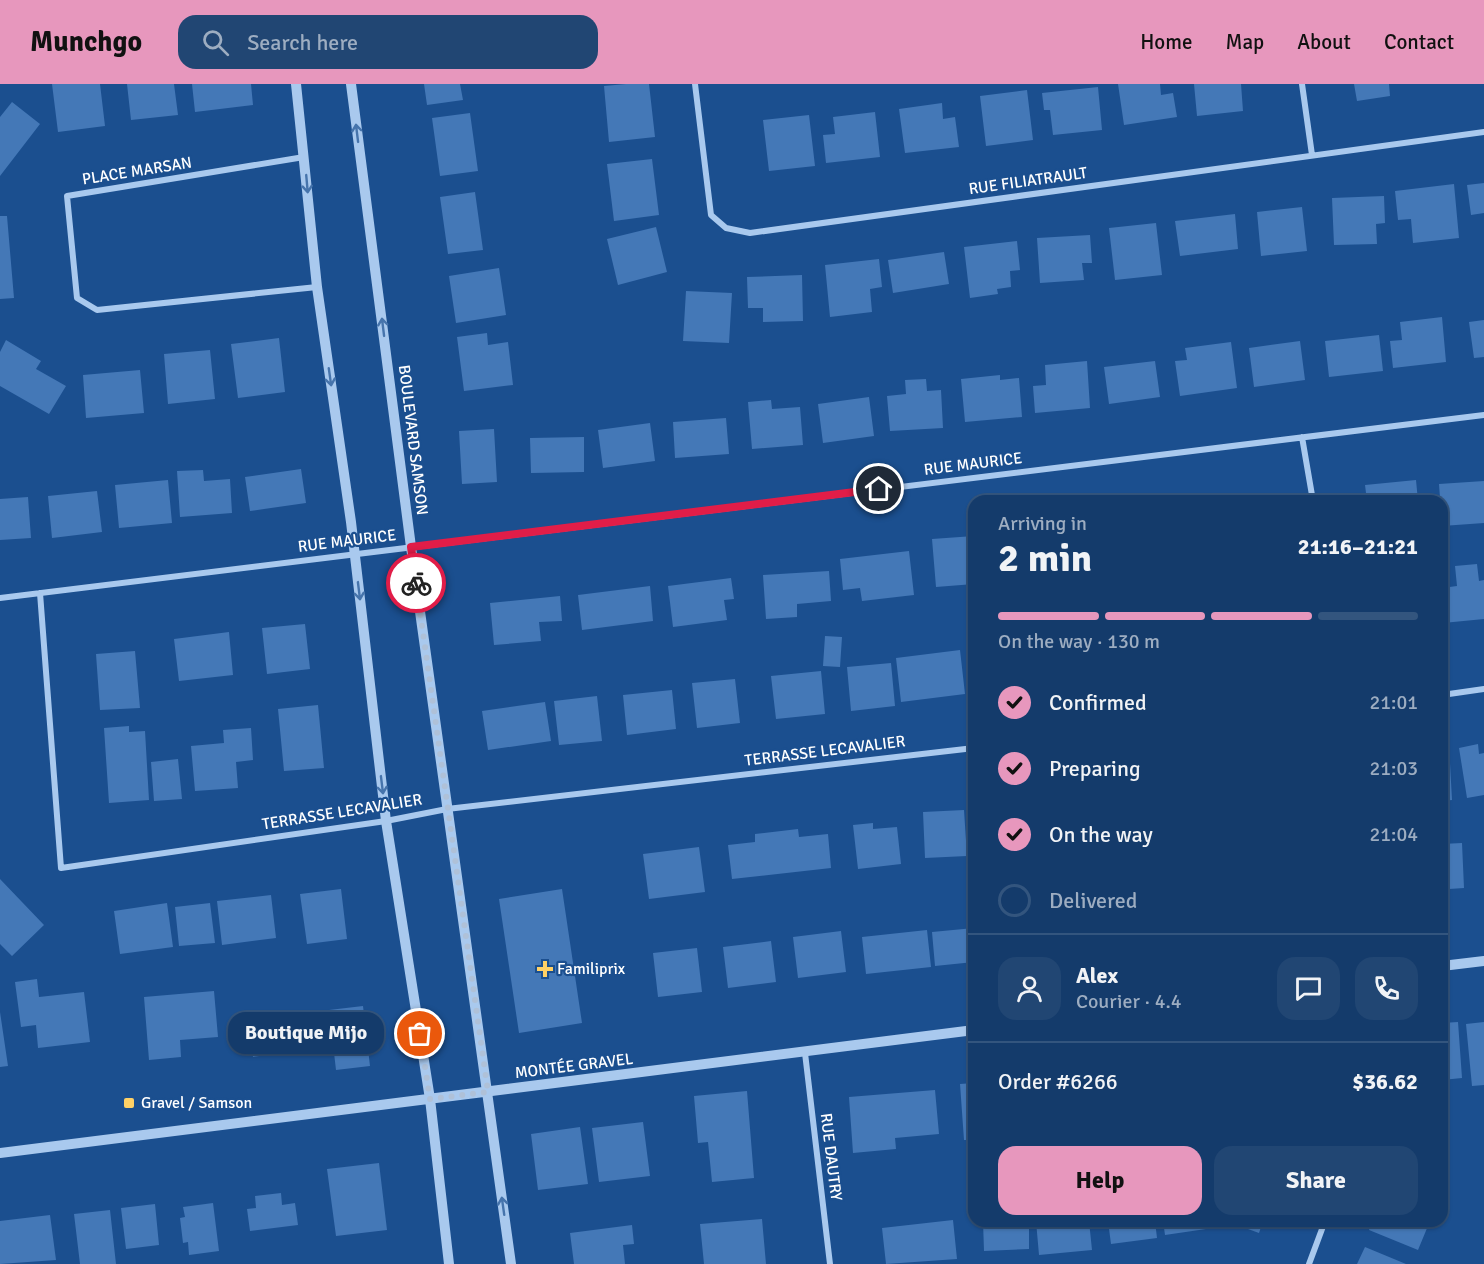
<!DOCTYPE html>
<meta charset="utf-8">
<style>
body{margin:0;font-family:Signika,sans-serif;background:#214673;color:#f1f3f6;height:100vh;display:flex;flex-direction:column;font-size:22px;white-space:nowrap}
*{box-sizing:border-box;margin:0}
p{font-size:20px;color:#9dadc1}
.icon{flex:none;width:33px;height:33px;fill:none;stroke:currentColor;stroke-width:2;stroke-linecap:round;stroke-linejoin:round}
.map{position:relative;flex:1;overflow:hidden}
.sheet{position:absolute;left:968px;top:411px;width:480px;height:732px;display:flex;flex-direction:column;background:#143b6b;border-radius:18px;box-shadow:0 2px 4px #0004,0 0 0 2px #33557e}
.sheet>*{flex:none}
.pin{position:absolute;display:grid;place-items:center;width:51px;height:51px;color:#fff;margin:-26px;border:3px solid #fff;border-radius:50%;box-shadow:0 2px 6px #0007}
.courier{position:absolute;display:grid;place-items:center;width:60px;height:60px;margin:-30px;border:4px solid #e11d48;border-radius:50%;background:#fff;color:#222;box-shadow:0 2px 8px #0007}
.bubble{position:absolute;height:42px;border-radius:18px;background:#143b6b;box-shadow:0 2px 4px #0004,0 0 0 2px #33557e;font-size:20px;font-weight:700;line-height:42px;text-align:center}
.overview em{font-style:normal;font-weight:700}
.overview div{display:flex;flex-direction:column-reverse}
.overview{display:flex;align-items:center;justify-content:space-between;height:102px;padding:0 30px}
h1{font-size:39px;font-weight:700;line-height:45px}
.bar{display:grid;grid-template-columns:repeat(4,1fr);gap:9px 6px;align-content:center;height:72px;padding:0 30px}
.bar i{height:8px;border-radius:4px;background:#33557e}
.bar .current{background:#e797bd}
.bar p{grid-column:span 4}
.line{display:flex;align-items:center;gap:15px;padding:0 30px;border-top:2px solid #33557e}
.line div{flex:1}
.round{display:grid;place-items:center;flex:none;width:63px;height:63px;border-radius:18px;background:#214673}
ol{padding:0 30px;list-style:none}
li{display:flex;align-items:center;gap:18px;height:66px}
li p{margin-inline-start:auto}
li .icon{padding:6px;border-radius:50%;background:#e797bd;color:#111;stroke-width:4}
li:last-child{color:#9dadc1}
li i{width:33px;height:33px;border:3px solid #33557e;border-radius:50%}
.cta{display:flex;gap:12px;margin-top:auto;padding:12px 30px}
.cta a{flex:1;height:69px;border-radius:18px;background:#e797bd;color:#111;font-size:24px;font-weight:700;line-height:69px;text-align:center}
.cta a+a{background:#214673;color:#f1f3f6}
header{display:flex;align-items:center;gap:36px;box-sizing:border-box;height:84px;padding:0 30px;background:#e797bd;color:#111}
header strong{font-size:28px}
nav{display:flex;gap:33px;margin-inline-start:auto;font-size:21px}
.search{width:420px;height:54px;background:#214673;display:flex;align-items:center;gap:15px;box-sizing:border-box;padding:0 21px;border-radius:18px;color:#9dadc1;font-size:22px}
.map>svg:first-child{display:block}
</style>
<header>
<strong>Munchgo</strong>
<div class="search"><svg class="icon" aria-label="search" viewBox="0 0 24 24"><circle cx="10" cy="10" r="6"/><path d="M15 15l6 6"/></svg>Search here</div>
<nav><a>Home</a><a>Map</a><a>About</a><a>Contact</a></nav>
</header>
<div class="map">
<svg width="1484" height="1180" viewBox="0 0 1484 1180">
<rect width="100%" height="100%" fill="#1b4f8f"/>
<!-- building -->
<path fill="#4478b7" d="M52,0H100L105,42L58,48Z
M127,0H174L178,31L131,36Z
M192,0H251L253,21L195,28Z
M424,0H460L463,16L427,21Z
M626,0H649L655,53L609,58L604,2Z
M1118,0H1160L1161,11L1173,9L1177,33L1124,41Z
M1194,0H1241L1243,27L1197,32Z
M1354,0H1389L1390,12L1357,17Z
M1098,3L1102,46L1053,51L1050,26H1044L1042,9Z
M1027,6L1033,56L986,62L980,12Z
M12,18L40,40L0,92V33Z
M942,19L943,35L955,33L959,63L905,69L899,25Z
M875,28L880,73L826,79L823,51L835,50L833,33Z
M470,29L478,87L440,92L432,34Z
M809,31L815,82L769,87L763,36Z
M652,75L659,131L614,137L607,80Z
M1484,99V129L1471,131L1467,101Z
M1454,100L1459,154L1413,159L1411,135L1398,136L1395,107Z
M475,108L483,166L448,170L440,113Z
M1384,112L1385,139L1376,140L1377,160L1334,161L1332,114Z
M1302,123L1307,167L1261,172L1257,128Z
M1235,130L1238,165L1180,172L1175,137Z
M0,132H7L14,214L0,215Z
M1156,139L1162,191L1115,196L1109,144Z
M656,143L667,188L618,201L607,155Z
M1090,151L1092,179H1082L1084,196L1040,199L1037,154Z
M1017,157L1020,186L1010,187L1011,203L997,205L998,210L970,214L964,163Z
M944,168L949,200L893,209L888,176Z
M879,175L882,203L870,205L872,228L830,233L825,181Z
M499,184L506,231L456,239L449,192Z
M802,191L803,237L763,238V224H748L747,193Z
M686,207L732,209L729,259L683,257Z
M1442,233L1446,278L1393,284L1390,257L1402,256L1400,238Z
M1484,236V273L1474,274L1469,238Z
M487,249L488,261L508,258L513,301L464,307L457,253Z
M1379,251L1383,287L1329,293L1325,257Z
M279,254L285,308L238,314L231,260Z
M6,256L41,277L36,285L66,302L49,330L0,302V268Z
M1300,257L1305,296L1254,303L1249,264Z
M1231,258L1237,304L1180,312L1175,277L1187,276L1185,264Z
M210,266L215,315L168,320L164,270Z
M1087,277L1090,324L1035,329L1033,302L1046,301L1045,281Z
M1155,277L1160,313L1109,320L1104,283Z
M140,286L144,329L86,334L83,291Z
M1000,291V296L1019,294L1022,333L965,338L961,295Z
M926,295L927,307L941,306L943,344L890,347L887,312L906,310L905,296Z
M869,313L874,352L823,359L818,320Z
M771,316L772,325L800,323L803,361L752,365L748,318Z
M726,334L729,370L675,374L673,338Z
M650,339L655,377L603,384L598,346Z
M494,345L497,398L462,400L459,347Z
M584,353V388L531,389L530,354Z
M301,385L306,419L250,427L245,393Z
M203,386L204,397L230,395L232,429L180,433L177,387Z
M168,396L172,439L119,444L115,401Z
M1416,396L1418,417H1367L1365,401Z
M1484,397V439L1442,442L1439,400Z
M97,407L102,448L52,454L48,412Z
M28,413L31,454L0,456V415Z
M974,452V500L936,503L932,455Z
M909,467L914,511L862,517L860,504L843,506L840,475Z
M1477,480L1479,497L1484,496V535L1443,539L1442,504L1457,502L1455,482Z
M829,487L831,517L797,520V533L766,535L763,491Z
M731,494L734,515L724,516L727,536L673,543L668,502Z
M650,502L653,537L582,546L578,511Z
M560,512L562,537L539,538L541,557L494,561L490,519Z
M305,540L310,585L267,590L262,544Z
M229,548L233,591L179,597L174,555Z
M825,552L842,553L840,583L823,582Z
M960,566L965,610L901,618L896,574Z
M135,567L140,624L100,626L96,570Z
M891,579L895,622L851,627L847,583Z
M821,587L825,630L776,635L771,592Z
M735,595L740,639L697,644L692,599Z
M672,606L676,645L627,651L623,611Z
M597,612L602,657L559,661L554,617Z
M545,618L551,657L488,666L482,627Z
M318,621L324,684L284,687L278,625Z
M129,642V648L145,647L149,716L109,719L104,644Z
M251,644L253,676L236,678L238,704L195,707L191,662L224,659L223,646Z
M1478,660L1479,670L1484,669V711L1467,714L1459,664Z
M178,675L182,715L154,717L151,678Z
M1450,679L1452,716L1442,717V680Z
M964,726L967,772L925,774L923,728Z
M873,739V745L897,743L901,780L858,785L853,741Z
M798,745L799,753L828,750L831,784L732,795L728,761L755,758V750Z
M1462,759L1464,804L1449,805L1450,817H1442V760Z
M699,763L705,808L649,815L643,770Z
M0,795L44,841L12,872L0,860Z
M341,805L347,855L307,860L300,810Z
M562,805L582,939L519,949L499,815Z
M271,811L276,854L222,861L217,817Z
M167,819L173,863L120,870L114,827Z
M210,819L215,859L179,862L175,823Z
M974,844V878L935,882L932,848Z
M927,846L931,883L866,890L862,853Z
M841,847L846,888L798,894L793,853Z
M771,857L776,898L728,904L723,863Z
M697,864L702,908L658,913L653,869Z
M37,895L39,913L84,908L90,958L38,964L36,941L21,943L15,898Z
M214,907L218,953L180,956L181,973L149,976L144,913Z
M363,922L370,982L336,986L329,926Z
M0,928L8,982L0,983Z
M290,938L294,967L253,973L248,944Z
M1458,938L1462,994L1442,996V939Z
M1484,938V1001L1472,1002L1466,940Z
M974,999V1056H964L960,1000Z
M935,1006L939,1050L895,1054L896,1065L853,1069L849,1013Z
M747,1007L754,1094L712,1098L708,1058L698,1059L694,1012Z
M643,1038L650,1092L599,1098L592,1044Z
M580,1043L588,1100L538,1106L531,1050Z
M379,1079L387,1146L336,1152L327,1085Z
M281,1109L282,1121L295,1119L298,1141L250,1147L247,1125L256,1124L255,1112Z
M213,1119L219,1167L189,1171L188,1158L183,1159L180,1134L185,1133L183,1123Z
M155,1120L159,1161L126,1165L121,1124Z
M110,1126L116,1180H80L74,1130Z
M50,1131L56,1176L0,1180V1137Z
M762,1135L766,1180H704L700,1140Z
M953,1136L957,1175L886,1180L882,1144Z
M983,1137H1029V1165L984,1167Z
M1036,1137H1089L1092,1166L1039,1171Z
M1108,1137H1155L1157,1154L1111,1160Z
M1163,1137H1205L1206,1145L1165,1151Z
M1226,1137H1263L1259,1149Z
M1372,1137H1430L1418,1166L1369,1146Z
M632,1141L634,1160L623,1161L625,1180H574L570,1149Z
M1365,1163L1406,1180H1357Z"/>
<g fill="none" stroke-linecap="round" stroke-linejoin="round">
<!-- minor -->
<path stroke="#a9c9ee" stroke-width="6" d="M695,0L711,131L726,144L750,149L1484,48
M1302,0L1312,71
M304,73L67,112L77,214L97,226L317,203
M1302,353L1313,417
M40,509L61,784L386,737L447,725L974,664
M0,514L1484,331
M1442,611L1484,605
M805,969L830,1180
M1309,1180L1325,1137"/>
<!-- tertiary -->
<path stroke="#a9c9ee" stroke-width="10" d="M296,0L317,203L351,438L386,737L430,1015L449,1180
M351,0L411,463L511,1180
M1442,882L1484,877
M0,1069L974,946"/>
</g>
<!-- one-way arrows -->
<defs><path id="oneway-shaft" d="M-6 0H5M1.5-3L5.5 0L1.5 3" fill="none" stroke-width="1.6" stroke-linecap="round" stroke-linejoin="round" transform="scale(1.5)"/></defs>
<g stroke="#4674ac">
<use href="#oneway-shaft" transform="translate(357 49) rotate(-97)"/>
<use href="#oneway-shaft" transform="translate(307 100) rotate(85)"/>
<use href="#oneway-shaft" transform="translate(383 243) rotate(-97)"/>
<use href="#oneway-shaft" transform="translate(330 293) rotate(82)"/>
<use href="#oneway-shaft" transform="translate(359 507) rotate(83)"/>
<use href="#oneway-shaft" transform="translate(382 701) rotate(83)"/>
<use href="#oneway-shaft" transform="translate(503 1122) rotate(-98)"/>
</g>
<g fill="none" stroke-linecap="round" stroke-linejoin="round">
<!-- done -->
<path stroke="#afc1d8" stroke-width="6" stroke-dasharray="0 10.8" d="M416,499L488,1008L430,1015L420,950"/>
<!-- route -->
<path stroke="#e11d48" stroke-width="8" d="M416,499L411,463L879,405"/>
</g>
<!-- markers -->
<g fill="#ffd166" stroke="#1b4f8f" stroke-width="2">
<path d="M542 876h6v6h6v6h-6v6h-6v-6h-6v-6h6z"/>
<rect x="123" y="1013" width="12" height="12" rx="3"/>
</g>
<g text-anchor="middle" dominant-baseline="central" stroke-width="4.5" stroke-linejoin="round" paint-order="stroke">
<!-- street labels -->
<g font-size="16" fill="#fff" stroke="#1b4f8f">
<text transform="translate(137 87) rotate(-9)">PLACE MARSAN</text>
<text transform="translate(1028 97) rotate(-8)">RUE FILIATRAULT</text>
<text transform="translate(413 356) rotate(83)">BOULEVARD SAMSON</text>
<text transform="translate(973 380) rotate(-7)">RUE MAURICE</text>
<text transform="translate(347 457) rotate(-7)">RUE MAURICE</text>
<text transform="translate(825 667) rotate(-7)">TERRASSE LECAVALIER</text>
<text transform="translate(342 728) rotate(-9)">TERRASSE LECAVALIER</text>
<text transform="translate(574 982) rotate(-7)">MONTÉE GRAVEL</text>
<text transform="translate(831 1073) rotate(83)">RUE DAUTRY</text>
</g>
<!-- poi labels -->
<g font-size="16" fill="#fff" stroke="#1b4f8f" text-anchor="start">
<text x="557" y="885">Familiprix</text>
<text x="141" y="1019">Gravel / Samson</text>
</g>
</g>
</svg>
<div class="pin" style="left:420px;top:950px;background:#ea580c"><svg class="icon" aria-label="bag" viewBox="0 0 24 24"><path d="M5 8h14l-1 12H6zM9 8a3 3 0 0 1 6 0"/></svg></div>
<div class="pin" style="left:879px;top:405px;background:#1f2937"><svg class="icon" aria-label="home" viewBox="0 0 24 24"><path d="M3 11l9-7 9 7M6 9v11h12V9"/></svg></div>
<div class="courier" style="left:416px;top:499px"><svg class="icon" aria-label="bike" viewBox="0 0 24 24"><circle cx="6" cy="16" r="4"/><circle cx="18" cy="16" r="4"/><path d="M6 16l4-8h5l3 8M10 8l3 8H6M13 5h3"/></svg></div>
<div class="bubble" style="left:228px;top:928px;width:156px">Boutique Mijo</div>
<section class="sheet">
<div class="overview"><div><h1>2 min</h1><p>Arriving in</p></div><em>21:16–21:21</em></div>
<div class="bar"><i class="current"></i><i class="current"></i><i class="current"></i><i></i><p>On the way · 130 m</p></div>
<ol>
<li><svg class="icon" aria-label="check" viewBox="0 0 24 24"><path d="M5 12l5 5 9-10"/></svg>Confirmed<p>21:01</p></li>
<li><svg class="icon" aria-label="check" viewBox="0 0 24 24"><path d="M5 12l5 5 9-10"/></svg>Preparing<p>21:03</p></li>
<li><svg class="icon" aria-label="check" viewBox="0 0 24 24"><path d="M5 12l5 5 9-10"/></svg>On the way<p>21:04</p></li>
<li><i></i>Delivered</li>
</ol>
<div class="line" style="height:108px"><a class="round"><svg class="icon" aria-label="person" viewBox="0 0 24 24"><circle cx="12" cy="8" r="4"/><path d="M4 21q1-7 8-7t8 7"/></svg></a><div><b>Alex</b><p>Courier · 4.4</p></div><a class="round"><svg class="icon" aria-label="chat" viewBox="0 0 24 24"><path d="M4 5h16v11H9l-5 4z"/></svg></a><a class="round"><svg class="icon" aria-label="phone" viewBox="0 0 24 24"><path d="M5 4h4l2 5-3 2q2 4 5 5l2-3 5 2v4C11 20 4 13 5 4z"/></svg></a></div>
<div class="line" style="height:78px"><div>Order #6266</div><b>$36.62</b></div>
<div class="cta"><a>Help</a><a>Share</a></div>
</section>
</div>
